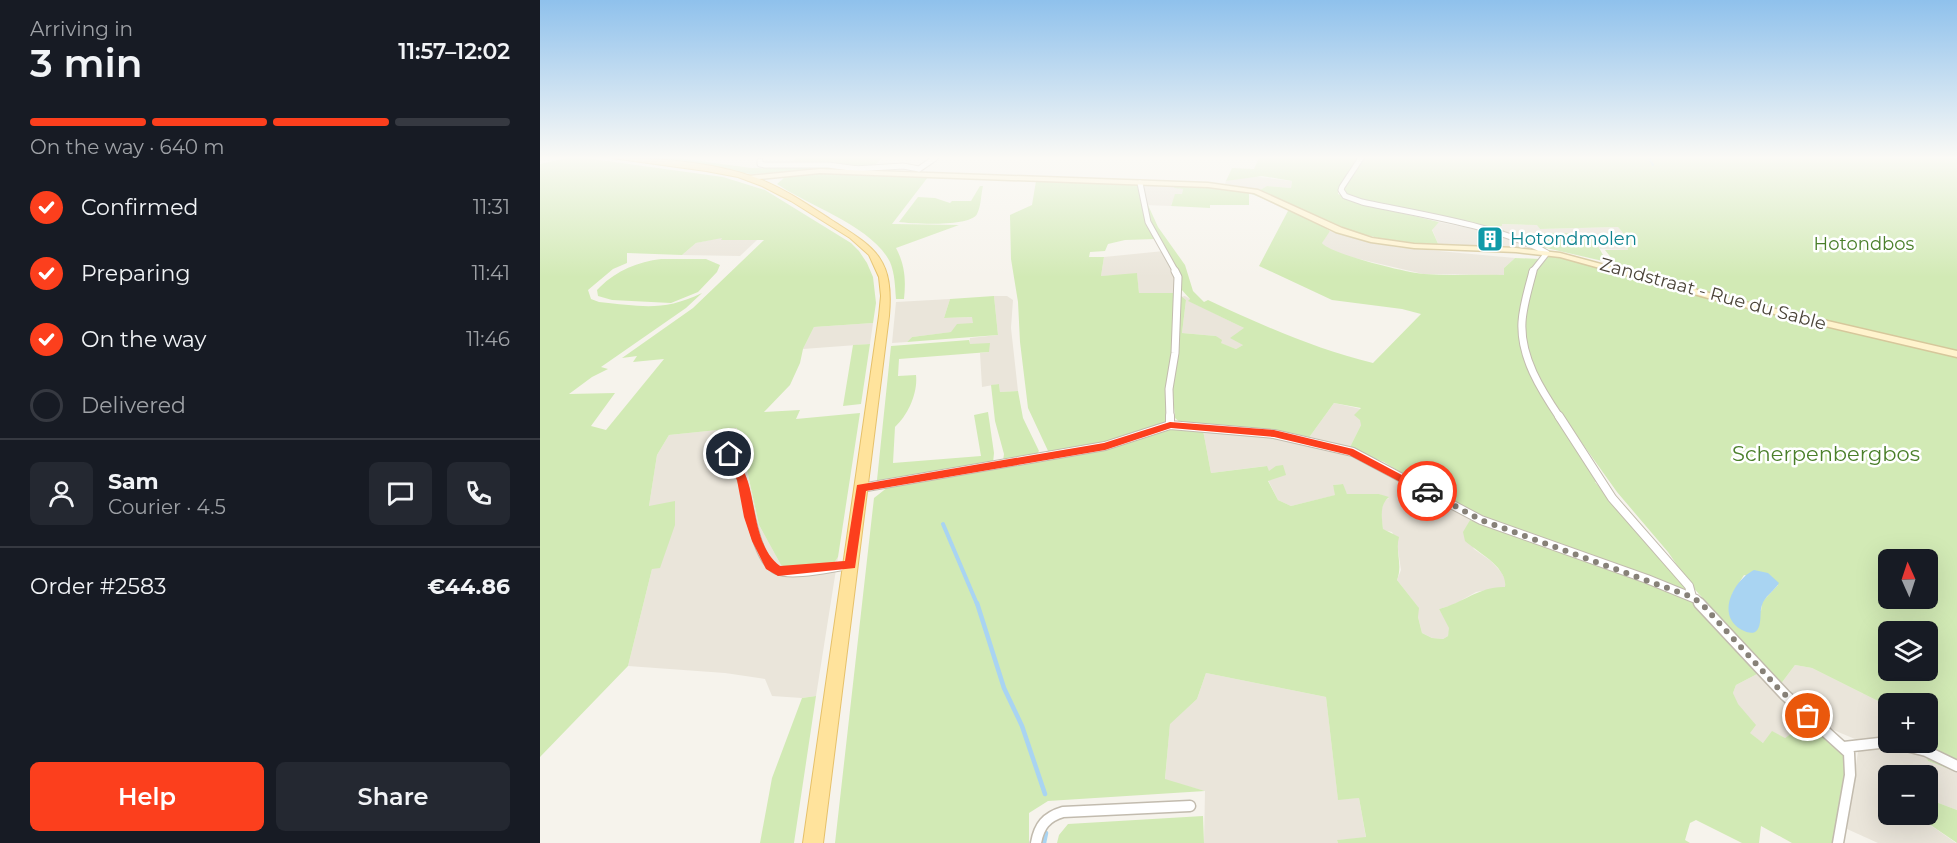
<!DOCTYPE html>
<meta charset="utf-8">
<style>
body{margin:0;font-family:Montserrat,sans-serif;background:#242831;color:#f1f3f6;height:100vh;display:flex;flex-direction:column;font-size:22px;white-space:nowrap}
*{box-sizing:border-box;margin:0}
p{font-size:20px;color:#9ea1a6}
.icon{flex:none;width:33px;height:33px;fill:none;stroke:currentColor;stroke-width:2;stroke-linecap:round;stroke-linejoin:round}
.map{position:relative;flex:1;overflow:hidden}
.sheet{display:flex;flex-direction:column;background:#171b24;width:540px}
.sheet>*{flex:none}
.needle{width:39px;rotate:357deg}
.tools{position:absolute;left:1338px;top:549px;display:grid;gap:12px}
.tools a{display:grid;place-items:center;width:60px;height:60px;border-radius:9px;background:#171b24;box-shadow:0 6px 24px #0002;font-size:30px}
.pin{position:absolute;display:grid;place-items:center;width:51px;height:51px;color:#fff;margin:-26px;border:3px solid #fff;border-radius:50%;box-shadow:0 2px 6px #0007}
.courier{position:absolute;display:grid;place-items:center;width:60px;height:60px;margin:-30px;border:4px solid #fc3f1d;border-radius:50%;background:#fff;color:#222;box-shadow:0 2px 8px #0007}
.head em{font-style:normal;font-weight:600}
.head div{display:flex;flex-direction:column-reverse}
.head{display:flex;align-items:center;justify-content:space-between;height:102px;padding:0 30px}
h1{font-size:39px;font-weight:600;line-height:45px}
.bar{display:grid;grid-template-columns:repeat(4,1fr);gap:9px 6px;align-content:center;height:72px;padding:0 30px}
.bar i{height:8px;border-radius:4px;background:#363941}
.bar .current{background:#fc3f1d}
.bar p{grid-column:span 4}
.line{display:flex;align-items:center;gap:15px;padding:0 30px;border-top:2px solid #363941}
.line div{flex:1}
.round{display:grid;place-items:center;flex:none;width:63px;height:63px;border-radius:9px;background:#242831}
ol{padding:0 30px;list-style:none}
li{display:flex;align-items:center;gap:18px;height:66px}
li p{margin-inline-start:auto}
li .icon{padding:6px;border-radius:50%;background:#fc3f1d;color:#fff;stroke-width:4}
li:last-child{color:#9ea1a6}
li i{width:33px;height:33px;border:3px solid #363941;border-radius:50%}
.button{display:flex;gap:12px;margin-top:auto;padding:12px 30px}
.button a{flex:1;height:69px;border-radius:9px;background:#fc3f1d;color:#fff;font-size:24px;font-weight:600;line-height:69px;text-align:center}
.button a+a{background:#242831;color:#f1f3f6}
main{display:flex;flex:1;min-height:0}
.map>svg:first-child{display:block}
</style>
<main>
<section class="sheet">
<div class="head"><div><h1>3 min</h1><p>Arriving in</p></div><em>11:57–12:02</em></div>
<div class="bar"><i class="current"></i><i class="current"></i><i class="current"></i><i></i><p>On the way · 640 m</p></div>
<ol>
<li><svg class="icon" aria-label="check" viewBox="0 0 24 24"><path d="M5 12l5 5 9-10"/></svg>Confirmed<p>11:31</p></li>
<li><svg class="icon" aria-label="check" viewBox="0 0 24 24"><path d="M5 12l5 5 9-10"/></svg>Preparing<p>11:41</p></li>
<li><svg class="icon" aria-label="check" viewBox="0 0 24 24"><path d="M5 12l5 5 9-10"/></svg>On the way<p>11:46</p></li>
<li><i></i>Delivered</li>
</ol>
<div class="line" style="height:108px"><a class="round"><svg class="icon" aria-label="person" viewBox="0 0 24 24"><circle cx="12" cy="8" r="4"/><path d="M4 21q1-7 8-7t8 7"/></svg></a><div><b>Sam</b><p>Courier · 4.5</p></div><a class="round"><svg class="icon" aria-label="chat" viewBox="0 0 24 24"><path d="M4 5h16v11H9l-5 4z"/></svg></a><a class="round"><svg class="icon" aria-label="phone" viewBox="0 0 24 24"><path d="M5 4h4l2 5-3 2q2 4 5 5l2-3 5 2v4C11 20 4 13 5 4z"/></svg></a></div>
<div class="line" style="height:78px"><div>Order #2583</div><b>€44.86</b></div>
<div class="button"><a>Help</a><a>Share</a></div>
</section>
<div class="map">
<svg width="1417" height="843" viewBox="0 0 1417 843">
<rect width="100%" height="100%" fill="#f6f3ec"/>
<!-- residential -->
<path fill="#eae5da" d="M710,176L752,181L751,188L727,186L720,190L685,184L686,181Z
M603,185L634,187L643,189L642,194L632,202L631,206L605,205Z
M899,222L947,232L1000,249L899,246L892,229Z
M961,224L998,225L1000,229L1078,227L1084,234L1088,250L1060,249L1054,239L998,233L1002,247L965,235L959,230L958,226Z
M790,231L855,247L975,258L964,268L965,275L883,274L802,255L785,248L782,243L783,238Z
M184,237L182,240H217L200,256L142,255L156,243Z
M624,251L634,269L637,293H599L597,274L561,276L564,257Z
M454,296H467L473,300L471,328L478,391L460,392L459,384L442,387L440,353L449,352L429,344L430,338L458,335Z
M645,296L650,299L649,301L704,328L703,345L696,349L680,343L676,336L642,333L646,300L640,297Z
M410,299L404,318L433,317V323L412,332L372,337L367,342L352,343L356,302Z
M333,323L330,344L263,349L274,327Z
M794,403L821,409V425L809,449L768,439Z
M197,428V436L207,470L219,525L241,565L261,568L294,563L298,557L276,696L262,698L232,696L225,679L185,673L88,666L112,569L109,506L117,455L129,435Z
M663,430L743,437L826,459L930,520L924,532L934,549L951,561L962,573L966,582L965,587L936,592L913,605L899,609L910,628L908,636L903,639L892,638L882,633L878,617V607L857,580L861,570L857,543L852,532L843,530L841,512L844,501L849,498L839,494H807L802,484L793,485L796,495L751,506L738,500L728,480L731,470L729,472L726,466L671,473Z
M1255,665L1272,668L1348,706V738L1315,739L1291,729L1269,715L1240,685Z
M1221,672L1269,721L1245,738L1223,743L1209,733L1215,725L1197,704L1193,693L1196,685Z
M666,673L786,697L798,799L819,798L826,838L797,840L798,843H664L665,791L625,780L630,723L657,699Z
M1337,744L1385,754L1388,761L1417,772V810L1388,799V776H1348V814L1376,815L1416,843H1338L1307,829L1318,751L1323,747Z"/>
<!-- green -->
<path fill="#d2eab5" fill-rule="evenodd" d="M27,158H45L183,177L225,190L311,243L319,251L327,263L333,277L336,303L333,323L274,327L263,349L260,363L250,385L224,412L260,410L256,419L320,413L298,557L294,563L261,568H248L241,565L219,525L207,470L197,436V428L129,435L117,455L109,506L135,501V525L120,568L112,569L88,666L0,757V164ZM182,238L181,240H224L153,308L82,358L97,356L93,362L124,359L66,430L51,426L75,393L29,394L52,377L68,369L61,367L146,308L162,293C123,312 101,306 59,302L51,299L48,290L73,269L87,263V253L142,255L156,243Z
M104,158H138L211,168L290,166L303,169L211,174Z
M257,158H342L334,166L247,164Z
M719,158H820L799,189L798,194L828,205L899,222L892,230L899,246L854,242L811,231L720,190L727,186L751,188L752,181L722,176L686,181L692,168L714,169Z
M824,158H1417V351L1196,300L1077,265L1065,250H1088L1084,234L1078,227L1000,229L997,225L962,224V226H958L959,230H964L965,235L808,196L803,189L805,186Z
M271,173L388,177L352,224L419,225L356,248C365,265 366,280 364,299H356C355,287 355,274 350,262C332,226 269,206 237,184L245,177Z
M496,181L598,185L604,214L615,239L585,240L568,244L565,251L550,252L549,257H564L561,276L597,273L599,293H637L646,300L642,333L676,336L682,340L681,343L696,349L703,345L690,338L704,328L648,301L650,299L641,289L638,270L619,240L605,205H608L618,227L645,265L653,291L664,302L668,300C722,325 775,349 833,363L881,314L862,309L792,300L719,266L749,209L709,193V205H670V208L631,206L635,194H642L643,189L634,188L635,186C664,187 695,186 723,196C747,205 769,218 790,231L782,243C790,254 868,273 884,274C911,276 938,274 964,275V268L975,258L1000,259L1006,255L1032,259L1185,302L1417,357V772L1388,761L1379,743L1388,742V704H1348V706L1272,668L1255,665L1240,685L1150,584L1128,552L1077,492L1027,422L1060,481L1055,482L1146,586L1144,590L931,513L879,484L844,462L809,449L821,425L820,420L814,415L821,408L794,403L768,439L641,423L635,418L632,385L628,418L624,424L573,443L509,453L488,408L480,342L478,302L471,259L470,215L492,205ZM1348,560H1388V598H1348ZM1204,575L1238,585L1222,602L1221,611L1192,594ZM1348,632H1388V670H1348Z
M440,186H443C441,194 441,207 437,214C430,227 374,224 359,222L378,197L395,198L410,203L412,201H431Z
M998,233H1043L1047,238L1054,239L1067,262L1002,247Z
M121,259H166L180,265L177,272L158,292L131,303L72,300L58,296L57,290L60,287C77,270 98,262 121,259Z
M454,296L458,335L367,342L372,337L411,332L417,324L433,323L432,317L404,318L410,299Z
M429,340L430,344L450,343L449,352L359,359L358,376L376,375C378,393 368,415 355,427L353,463L441,456L434,415L448,412L454,453L453,463L340,482L337,480L351,346Z
M330,344L321,404L303,406L313,345Z
M459,384L460,392L478,391L483,418L499,451L496,455L463,461L464,454L455,421L451,385Z
M633,428L663,430L671,473L727,466L729,471L736,466L743,465L746,475L728,481L738,500L751,506L795,495L793,485L803,484L807,494H839L849,497C839,505 842,518 843,529L859,537C855,551 863,565 857,580L879,608L878,617L882,633L892,638L903,639L908,636L909,628L899,609C923,603 940,586 965,587C968,567 937,552 925,541L923,532L930,520L1150,597L1221,672L1196,685L1193,693L1198,704L1216,725L1210,733L1223,743L1232,731L1245,738L1269,721C1281,732 1298,744 1305,759C1312,773 1296,826 1292,843H1252L1221,826L1219,843H1202L1156,820L1150,823L1145,840L1150,843H798L797,840L826,837L819,798L798,800L786,697L666,673L657,699L630,724L625,779L665,791L508,801L489,813V843H295L334,498L348,487L568,448Z
M276,696L254,843H220L232,778L262,698Z
M1388,799L1417,810V843L1376,815L1388,814Z
M663,816L664,843H517L519,835L528,824Z"/>
<!-- water -->
<path fill="#a9d4f2" d="M1214,570L1228,573L1239,583C1235,590 1224,597 1222,605C1219,612 1223,627 1215,632C1211,634 1206,632 1202,630C1175,615 1194,580 1214,570Z"/>
<g fill="none" stroke-linecap="round" stroke-linejoin="round">
<!-- stream-far2 -->
<path stroke="#a9d4f2" stroke-width="2" d="M1109,158L1113,165"/>
<!-- stream-far1 -->
<path stroke="#a9d4f2" stroke-width="4" d="M403,524L437,604"/>
<!-- stream -->
<path stroke="#a9d4f2" stroke-width="4.5" d="M437,603L464,688L482,726L505,794
M504,843L506,833"/>
<defs>
<path id="minor-far3" d="M821,158L802,187L801,190L805,196L822,202C876,214 961,226 1007,253L992,272
M220,161V164L225,165H288L318,169
M314,169L363,166L379,169
M379,169L395,158
M600,183L608,222L636,272"/>
<path id="minor-far2" d="M993,271C989,287 983,305 982,322C980,357 1001,390 1020,418
M630,418L629,389L635,353L638,277L635,271"/>
<path id="minor-far1" d="M630,416V425
M1019,416L1072,498L1149,586L1152,597
M178,455H189C193,463 199,471 202,480C209,500 215,561 237,570C252,577 293,567 311,565
M321,488L565,446L630,425L734,434L813,452L941,520L1107,579L1156,599L1161,604"/>
<path id="minor" d="M1159,603L1245,695L1309,753L1310,775L1298,843
M1351,742L1386,751L1417,766
M1304,747L1348,742
M496,843C499,826 506,817 523,812L650,806"/>
<path id="secondary" d="M280,169L668,183L718,190L802,228L832,238L874,244L976,248L1020,253L1184,297L1417,351V357L1179,301L1020,257L976,252L874,248L831,242L796,232L714,193L668,187L280,173L208,180L205,178L208,176Z"/>
<path id="primary" d="M72,158C119,158 173,162 217,178C243,188 267,204 290,219C335,248 354,257 349,316L283,843H263L339,316L341,296L339,277L329,255L310,238L251,201L222,186L198,177L166,171Z"/>
</defs>
<!-- minor-far3 casing -->
<use href="#minor-far3" stroke="#c2bbae" stroke-width="7"/>
<!-- minor-far2 casing -->
<use href="#minor-far2" stroke="#c2bbae" stroke-width="9"/>
<!-- minor-far1 casing -->
<use href="#minor-far1" stroke="#c2bbae" stroke-width="10"/>
<!-- minor casing -->
<use href="#minor" stroke="#c2bbae" stroke-width="13"/>
<!-- secondary casing -->
<use href="#secondary" stroke="#d6c79b" stroke-width="3"/>
<!-- primary casing -->
<use href="#primary" stroke="#e6c16a" stroke-width="2"/>
<!-- minor-far3 -->
<use href="#minor-far3" stroke="#fff" stroke-width="5"/>
<!-- minor-far2 -->
<use href="#minor-far2" stroke="#fff" stroke-width="7"/>
<!-- minor-far1 -->
<use href="#minor-far1" stroke="#fff" stroke-width="8"/>
<!-- minor -->
<use href="#minor" stroke="#fff" stroke-width="10"/>
<!-- secondary -->
<use href="#secondary" fill="#fff3cd" fill-rule="evenodd"/>
<!-- primary -->
<use href="#primary" fill="#ffe39c" fill-rule="evenodd"/>
</g>
<!-- sky -->
<linearGradient id="sky" x2="0" y2="1"><stop stop-color="#8fc1ec"/><stop offset="0.57" stop-color="#fbfaf6"/><stop offset="1" stop-color="#fbfaf6" stop-opacity="0"/></linearGradient>
<rect width="1417" height="277" fill="url(#sky)"/>
<!-- route -->
<path fill="#fc3f1d" d="M630,422L734,430L813,449L892,491L891,494H883L809,455L734,437L631,428L565,450L326,491L315,568L238,576L226,569L212,541L204,517L197,480L184,454L189,451L192,452C198,461 205,472 208,482C216,508 216,549 240,566L305,561L317,485L564,443Z"/>
<g fill="none" stroke-linecap="round" stroke-linejoin="round">
<!-- done -->
<path stroke="#878178" stroke-width="6" stroke-dasharray="0 10.8" d="M887,491L941,520L1152,597L1162,604L1237,687L1268,716"/>
</g>
<!-- icons -->
<defs>
<symbol id="building-square" viewBox="-11 -11 22 22"><rect x="-9" y="-9" width="18" height="18" rx="4" fill="#0f9aa8" stroke="#fff"/><path d="M-4-6H4V6H1V3H-1V6H-4ZM-2.5-4.3h1.7v1.8h-1.7ZM.8-4.3h1.7v1.8H.8ZM-2.5-1h1.7V.8h-1.7ZM.8-1h1.7V.8H.8Z" fill="#fff"/></symbol>
</defs>
<g fill-rule="evenodd">
<use href="#building-square" x="935" y="224" width="30" height="30"/>
</g>
<g text-anchor="middle" dominant-baseline="central" stroke-width="5" stroke-linejoin="round" paint-order="stroke">
<!-- far-culture labels -->
<g font-size="18" fill="#0d838f" stroke="#fff" text-anchor="start">
<text x="970" y="239">Hotondmolen</text>
</g>
<!-- far-park labels -->
<g font-size="18" fill="#4a7f2a" stroke="#fff">
<text x="1324" y="244">Hotondbos</text>
</g>
<!-- far-street labels -->
<g font-size="18" fill="#4b4439" stroke="#fff">
<text transform="translate(1173 294) rotate(15)">Zandstraat - Rue du Sable</text>
</g>
<!-- park labels -->
<g font-size="21" fill="#4a7f2a" stroke="#fff">
<text x="1286" y="453">Scherpenbergbos</text>
</g>
</g>
</svg>
<div class="tools">
<a><svg class="needle" viewBox="-14 -14 28 28"><path d="M0-13l5 13h-10z" fill="#e53935"/><path d="M0 13l5-13h-10z" fill="#9ea1a6"/></svg></a>
<a><svg class="icon" aria-label="layers" viewBox="0 0 24 24"><path d="M12 4l9 5-9 5-9-5zM3 14l9 5 9-5"/></svg></a>
<a>+</a>
<a>−</a>
</div>
<div class="pin" style="left:1268px;top:716px;background:#ea580c"><svg class="icon" aria-label="bag" viewBox="0 0 24 24"><path d="M5 8h14l-1 12H6zM9 8a3 3 0 0 1 6 0"/></svg></div>
<div class="pin" style="left:189px;top:454px;background:#1f2937"><svg class="icon" aria-label="home" viewBox="0 0 24 24"><path d="M3 11l9-7 9 7M6 9v11h12V9"/></svg></div>
<div class="courier" style="left:887px;top:491px"><svg class="icon" aria-label="car" viewBox="0 0 24 24"><path d="M5 17H2v-5l4-1 3-4h7l3 4 3 1v5h-3M9 17h6M6 11h13"/><circle cx="7" cy="17" r="2"/><circle cx="17" cy="17" r="2"/></svg></div>
</div>
</main>
